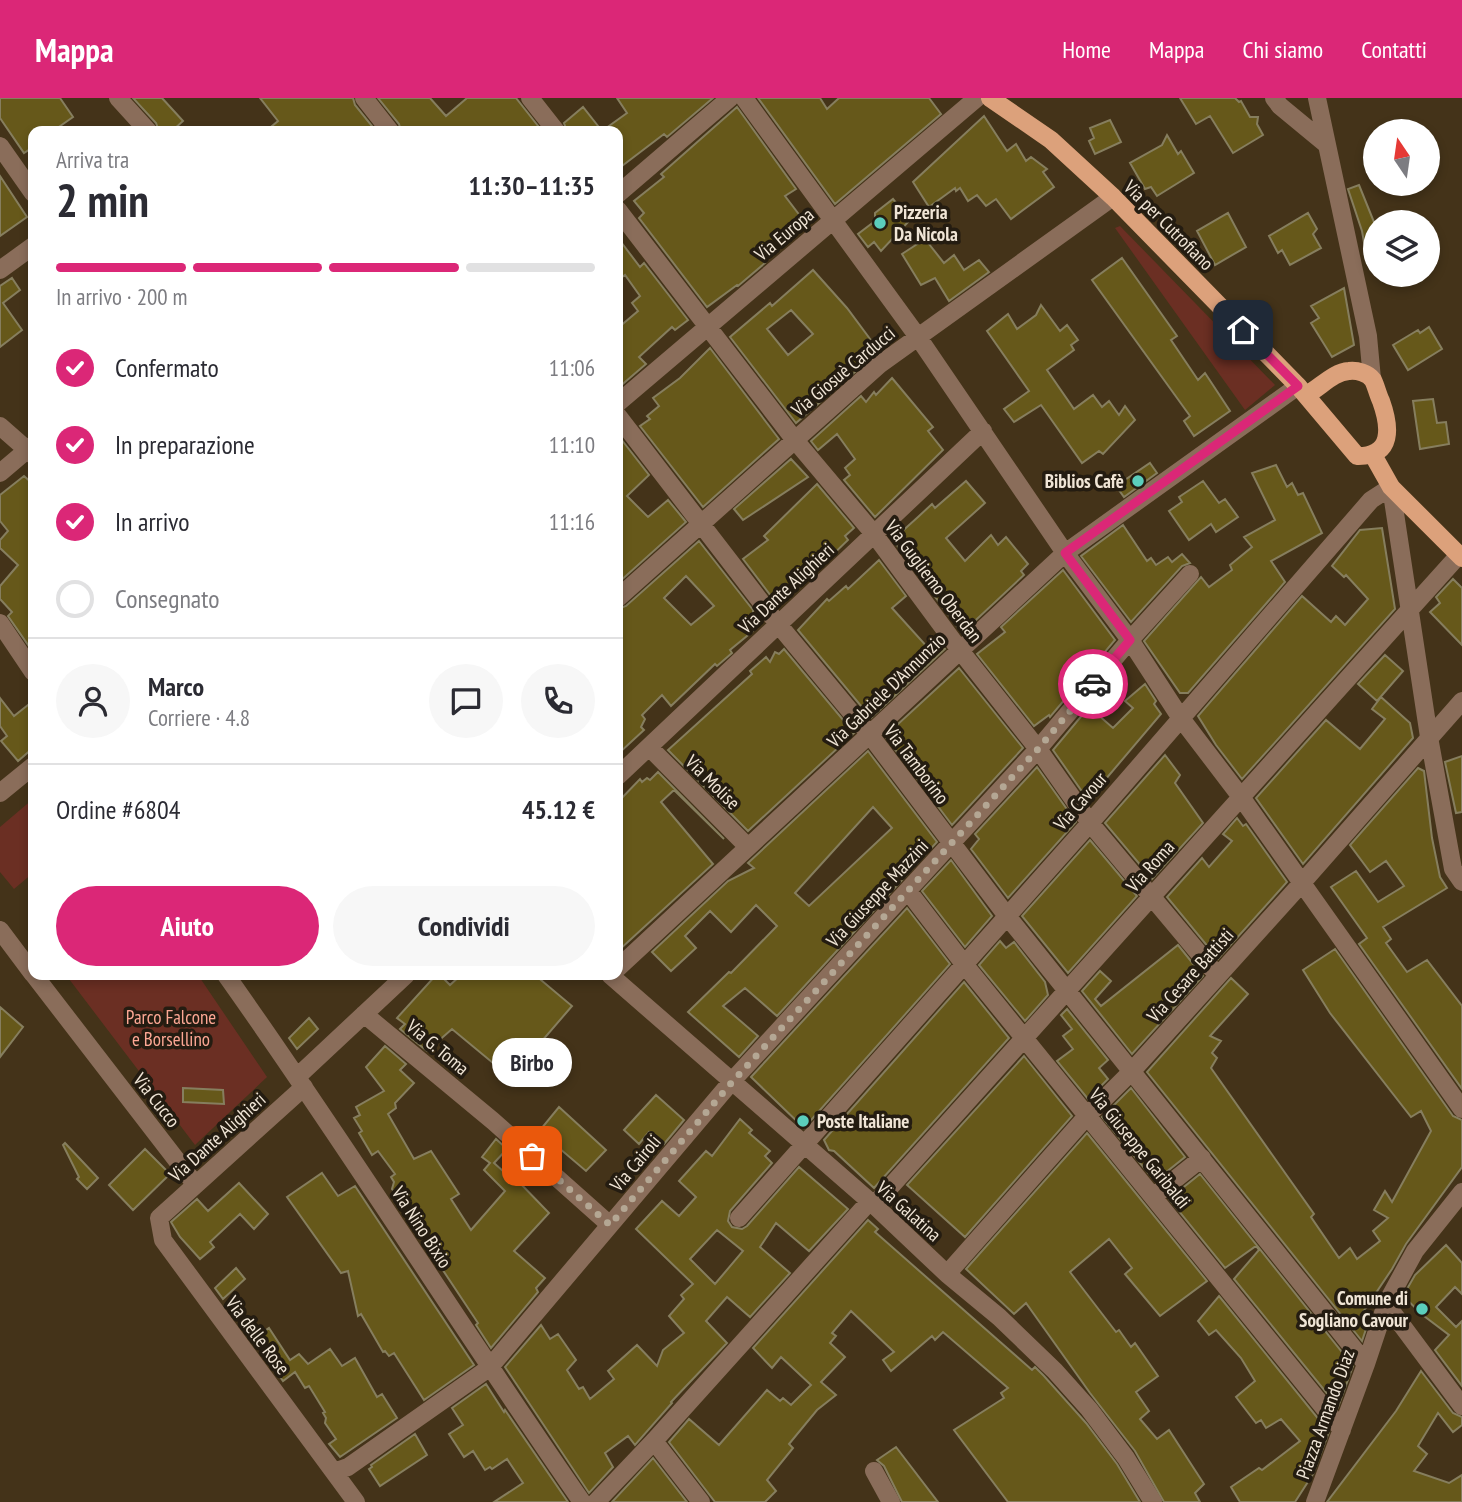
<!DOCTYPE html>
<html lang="it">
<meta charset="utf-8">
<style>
body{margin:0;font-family:"PT Sans Narrow",sans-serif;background:#f7f7f7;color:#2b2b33;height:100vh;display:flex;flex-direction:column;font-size:26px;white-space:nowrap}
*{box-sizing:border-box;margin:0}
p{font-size:23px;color:#7c7c81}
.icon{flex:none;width:38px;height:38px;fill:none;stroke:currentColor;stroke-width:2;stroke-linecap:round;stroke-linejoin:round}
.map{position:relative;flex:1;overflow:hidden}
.side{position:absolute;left:28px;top:28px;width:595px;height:854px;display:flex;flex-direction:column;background:#fff;border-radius:14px;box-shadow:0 4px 10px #0003}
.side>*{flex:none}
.needle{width:46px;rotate:347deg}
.controls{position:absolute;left:1363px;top:21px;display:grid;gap:14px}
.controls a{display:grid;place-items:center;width:77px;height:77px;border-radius:50%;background:#fff;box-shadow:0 4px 10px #0003;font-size:35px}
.pin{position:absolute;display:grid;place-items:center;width:60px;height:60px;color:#fff;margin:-30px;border-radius:14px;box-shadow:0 4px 10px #0006}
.courier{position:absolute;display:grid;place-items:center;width:70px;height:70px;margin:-35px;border:5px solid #db2777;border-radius:50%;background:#fff;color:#222;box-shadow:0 2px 9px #0007}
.bubble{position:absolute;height:49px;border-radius:24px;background:#fff;box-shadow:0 4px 10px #0003;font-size:23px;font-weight:800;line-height:49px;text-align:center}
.head em{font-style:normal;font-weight:800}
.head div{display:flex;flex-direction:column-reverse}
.head{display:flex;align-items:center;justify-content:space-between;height:119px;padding:0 28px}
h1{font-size:46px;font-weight:800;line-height:52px}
.bar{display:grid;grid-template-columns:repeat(4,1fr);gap:10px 7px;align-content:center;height:84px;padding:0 28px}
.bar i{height:9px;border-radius:5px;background:#e1e1e2}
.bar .selected{background:#db2777}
.bar p{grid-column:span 4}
.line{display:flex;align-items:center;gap:18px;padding:0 28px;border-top:2px solid #e1e1e2}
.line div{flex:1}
.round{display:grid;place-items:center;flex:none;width:74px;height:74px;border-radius:37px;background:#f7f7f7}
ol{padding:0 28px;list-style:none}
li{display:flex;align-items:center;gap:21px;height:77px}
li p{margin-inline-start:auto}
li .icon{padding:7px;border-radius:50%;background:#db2777;color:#fff;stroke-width:4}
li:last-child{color:#7c7c81}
li i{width:38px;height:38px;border:4px solid #e1e1e2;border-radius:50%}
.cta{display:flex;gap:14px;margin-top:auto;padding:14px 28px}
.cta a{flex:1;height:80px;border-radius:42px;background:#db2777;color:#fff;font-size:28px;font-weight:800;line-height:80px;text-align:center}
.cta a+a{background:#f7f7f7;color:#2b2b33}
header{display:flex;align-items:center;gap:42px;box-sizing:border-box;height:98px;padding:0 35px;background:#db2777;color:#fff}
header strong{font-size:33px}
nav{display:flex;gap:38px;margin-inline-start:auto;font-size:24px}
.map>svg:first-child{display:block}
</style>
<header>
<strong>Mappa</strong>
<nav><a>Home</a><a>Mappa</a><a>Chi siamo</a><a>Contatti</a></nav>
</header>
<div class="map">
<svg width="1462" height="1404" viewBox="0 0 1462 1404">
<rect width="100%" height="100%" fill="#443319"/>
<!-- green -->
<path fill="#6b2f23" d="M1120,128L1275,287L1245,312L1115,130Z
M33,701V775L14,791L0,774V729Z
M66,877H198L267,979L195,1047Z"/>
<!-- building -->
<path fill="#66581a" stroke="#867e5e" stroke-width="2" fill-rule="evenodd" d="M0,0H60L73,19L53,33H33V49L24,55L0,20Z
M133,0H162L183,23L172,33H159L156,25Z
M260,0H353L355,7L376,33H266L278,23Z
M378,0H430L446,18L467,0H516L542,33H401L399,26Z
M617,0H713L667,39L664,36L618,71V33H567L564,25L583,9L602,33L627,15Z
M758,0H820L827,11L839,0H929L941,16L835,106Z
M1180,0H1235L1239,4L1241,3L1250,19H1258L1257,26L1263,37L1233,55L1210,18L1196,26Z
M737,9L796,91L785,98L804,123L758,157L765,165L738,188L737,187L707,209L639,120L644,115L634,103L664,79L661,76Z
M984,18L1007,53L1016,46L1026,63L1031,59L1047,71L1043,74L1054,89L1011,121L996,101L986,108L977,97L968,103L960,90L956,93L955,90L929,109L913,84Z
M1110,22L1121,44L1095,56L1089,43L1094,40L1090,30Z
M1167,37L1178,56L1181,53L1194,75L1157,98L1151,89L1145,91L1130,65L1162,47Z
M0,78L27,119L0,138Z
M1359,87L1376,129V167H1368L1362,133L1348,91Z
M893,101L910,122L881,153L874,144L868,149L858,136L875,123V115Z
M1228,115L1246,149L1215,167L1197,133Z
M1308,115L1317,131L1313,136L1321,150L1290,167L1282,152L1278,155L1269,138Z
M618,140L640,169L644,165L688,222L675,232L672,229L639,259L646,266L618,290V230L638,213L632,205L640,198L625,177L618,182Z
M925,141L944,165L954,157L964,172L979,162L989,174L949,203L935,180L921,187L902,156Z
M1122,160L1177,238L1171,242L1198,282L1205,275L1230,313L1194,338L1184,323L1190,318L1092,182Z
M813,172L847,210L879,253L796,325L730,239L770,205L772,208ZM791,212L813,236L788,257L767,231Z
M12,180L20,192L3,205L22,232L0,249V188Z
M1344,190L1354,247L1332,259L1311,225L1319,220L1311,208Z
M1041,207L1060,233L1067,227L1078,242L1071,247L1074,252L1047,272L1074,311L1093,297L1102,309L1109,303L1119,317L1125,308L1135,322L1103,356L1099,353L1082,365L1041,307L1014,324L1004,311L1029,293L987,233L1008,216L1017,231L1036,217Z
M1429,229L1442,251L1408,272L1393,247L1418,232L1420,235Z
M710,250L779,341L703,409L640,328L650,321L647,318L659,308L653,300L680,280Z
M892,280L933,329L928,333L943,352L875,419L844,382L850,377L845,370L855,361L837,336L818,352L811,343L861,298L866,304L874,294L876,297Z
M1433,301L1437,325L1446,324L1449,346L1420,351L1413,303Z
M621,341L649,377L627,398L648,419L668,402L686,424L618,485V343Z
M791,361L808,379L743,422L734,411Z
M1150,365L1157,375L1124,399L1116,388Z
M1276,367L1287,389L1292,385L1298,397L1303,395L1322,435L1271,463L1285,484L1188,595H1180L1144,543L1201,479L1209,489L1232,472L1230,467L1252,449L1244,439L1275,422L1252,375Z
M24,378L33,386V554L8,518L12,514L0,501V488L18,467L0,450V442L8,433L0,423V397Z
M966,383L985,405L946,440L965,463L991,437L998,447L1006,439L1028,466L1021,473L1024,477L962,535L896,446L902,441L898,437L918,419L932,406L935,410Z
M1203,383L1219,405L1225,401L1238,419L1216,434L1211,426L1189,442L1169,413L1182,404L1179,399Z
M817,386L854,430L845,438L848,442L797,491L791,485L774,502L743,461L768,442L764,438Z
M1123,427L1147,463L1151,460L1156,467L1168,459L1172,464L1182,456L1190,465L1182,468L1131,524L1081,458Z
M1382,430L1395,511L1242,681L1216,647L1198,618L1302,498L1331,524L1336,518L1345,527L1368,501L1346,477L1344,479L1332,468L1360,432Z
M699,443L753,512V533L730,552L732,555L717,568L715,566L671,608L662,597L642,617L645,621L641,629L644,632L618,656V511L626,508ZM686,478L714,508L691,527L664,500Z
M879,462L906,498L892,510L929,551L937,541L945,551L871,620L798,532L827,501L829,503L846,488L848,491Z
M1063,472L1115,542L1050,619L1049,617L1034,628L977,556L1005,534L1001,529Z
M1453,481L1462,490V547L1430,514L1440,505L1436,499Z
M784,551L854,635L748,733L668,652L752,576L750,573L766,559L770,564L775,554L779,556Z
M1385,557L1403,573L1377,603L1358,586Z
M959,570L1023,650L952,727L885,638Z
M1145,586L1156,603L1154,606L1161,616L1088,702L1053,652L1089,609L1113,630L1133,610L1125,603Z
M1381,599L1410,625L1413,640L1303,766L1256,700L1326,622L1360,651L1385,621L1372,611Z
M0,600L14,618L33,603V650L18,663L1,643L7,638L0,628Z
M868,653L937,744L777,918L745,890L723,908L758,938L739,959L688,914L729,874L731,875L777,828L756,807L731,834L710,813L685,838L696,850L671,873L652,854L728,783L754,770L748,765ZM873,709L892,730L809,808L795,795Z
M1165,657L1180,677L1175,685L1203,725L1152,781L1105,725Z
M1462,658V714L1456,715L1445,664Z
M1037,669L1076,724L1008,800L971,751L979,741L975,736Z
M1418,670L1424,673L1432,740L1440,779L1447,790L1383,829L1391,841L1386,845L1407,874L1427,862L1462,908V991L1359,846L1367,840L1331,789L1356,773L1378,804L1404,788L1386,763L1370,774L1350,747Z
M658,674L724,741L674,692L661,704L713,766L618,853V704L640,681L642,684L647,680L650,682Z
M1237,720L1243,728L1246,726L1287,784L1218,861L1167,799L1202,760L1209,769L1232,743L1223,736Z
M1090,742L1137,798L1068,875L1022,818Z
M951,762L992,818L965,849L922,793Z
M907,810L950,866L804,1030L751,979Z
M1000,843L1006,850L1014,844L1045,884L1048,897L1025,923L979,867Z
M1178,847L1203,878L1132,956L1082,893L1100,873L1111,883L1095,901L1101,908Z
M1335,851L1453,1018L1462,1022V1069L1406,1146L1392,1171L1357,1223L1366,1231L1362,1243L1147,974L1231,880L1248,896L1210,938L1221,943L1212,955L1217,960L1211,970L1314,1116L1311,1119L1339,1160L1350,1150L1357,1161L1380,1143L1373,1133L1388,1120L1374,1112L1385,1093L1392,1104L1431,1033L1421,1013L1411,1019L1330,915L1303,872Z
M436,877H440L450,887L461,877H535L572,908L523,965L508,952L493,965L452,931L427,953L400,931L405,926L397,920Z
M964,884L1009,940L874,1090L834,1053L829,1052L824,1042Z
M0,909L23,929L0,959Z
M1067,911L1108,962L1099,970L1108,981L1088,1001L1057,963L1073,951L1063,938L1072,931L1061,917Z
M309,920L318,931L297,951L289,940Z
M385,948L406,966L400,972L414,985L395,1005L396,1010L388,1016L414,1061L431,1053L459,1096L451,1101L471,1132L505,1093L484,1072L490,1065L482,1059L496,1041L507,1051L494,1065L514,1083L516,1081L549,1115L514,1153L545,1180L536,1190L538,1194L491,1250L476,1227L478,1225L399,1106L403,1104L392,1091L394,1084L391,1079L395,1076L378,1053L372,1057L359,1035L362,1033L354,1020L360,1017L356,1009L384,993L366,969Z
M1024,958L1072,1018L965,1139L907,1087Z
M183,990L223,992L224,1006L183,1004Z
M1131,990L1185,1059L1155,1083L1102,1019Z
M656,997L684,1022L664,1046L649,1034L639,1046L624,1032Z
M559,1009L606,1052L586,1073L559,1050L554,1051L536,1037Z
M740,1021L752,1032L749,1035L770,1053L765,1058L772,1065L730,1113L728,1123L732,1129L742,1131L747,1128L799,1069L848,1111L809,1153L776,1125L760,1149L790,1175L750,1219L727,1199L706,1223L727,1245L671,1304L672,1305L635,1347L628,1338L605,1355L613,1369L589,1395L505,1269L541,1227L550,1241L558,1236L576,1262L567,1272L579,1291L583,1289L590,1301L614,1281L608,1273L637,1247L657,1268L663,1252L684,1235L669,1218L684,1201L681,1197L693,1186L636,1131L662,1103L679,1118L696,1099L679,1083L706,1053L712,1058ZM717,1132L743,1153L715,1186L690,1161Z
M1087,1035L1207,1183L1160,1218L1125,1176L1132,1170L1109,1141L1070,1174L1116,1234L1119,1232L1131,1249L1135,1245L1158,1278L1136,1294L1149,1313L1140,1321L1157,1341L1169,1332L1204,1386L1195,1395L1200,1404H1164L1135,1353L1090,1295L1026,1205L1014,1216L966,1171Z
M65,1045L98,1080L87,1091L77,1081L79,1079L63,1047Z
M145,1051L170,1076L133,1112L109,1087Z
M322,1075L338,1098L355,1088L474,1267L424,1302L394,1255L389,1258L385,1253L383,1254L361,1216L358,1218L348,1173L341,1175L287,1099Z
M1200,1076L1353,1268L1338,1309L1234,1181L1259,1152L1256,1148L1225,1170L1169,1101Z
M239,1085L268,1116L254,1131L240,1116L210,1144L214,1149L200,1161L180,1139L171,1124L197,1101L208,1113Z
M868,1122L878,1131L875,1134L1032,1272L1035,1269L1044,1278L1086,1325L1117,1366L1140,1404H1008L954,1332L1004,1300L1001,1295L1008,1290L943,1234L935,1242L932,1238L891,1273L883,1262L894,1254L851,1213L832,1235L836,1238L830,1245L845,1259L821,1284L836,1297L817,1312L789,1346L793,1350L767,1382L776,1393L765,1404H715L669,1344L689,1321L719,1347L767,1292L780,1303L783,1300L791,1307L811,1287L781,1259L772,1270L753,1250Z
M1446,1147L1462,1165V1196L1455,1189L1436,1209L1456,1229L1462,1223V1288L1435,1252L1449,1237L1424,1218L1403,1198L1415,1177Z
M236,1170L245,1181L223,1201L215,1190Z
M1219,1198L1329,1334L1313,1376L1295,1404H1240L1231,1389L1259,1370L1262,1372L1300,1343L1281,1321L1266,1330L1261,1322L1256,1325L1236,1299L1255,1283L1241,1260L1216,1232L1209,1237L1198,1223Z
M269,1230L290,1262L299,1256L308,1266L330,1251L342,1268L355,1260L377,1299L382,1296L397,1320L340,1359L329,1346L336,1341L325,1325L326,1320L323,1315L325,1314L309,1288L305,1290L295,1274L283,1283L253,1241Z
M1421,1273L1453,1315L1462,1319V1327L1453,1334L1438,1315L1418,1348L1427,1356L1414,1373L1449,1385L1462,1377V1404H1327L1396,1313Z
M486,1286L504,1314L505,1312L568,1404H494L523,1385L507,1361L492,1371L490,1369L485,1372L473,1353L464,1359L449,1336L463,1327L452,1310Z
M415,1336L427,1357L380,1388L369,1371L372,1369L371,1367Z
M896,1349L938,1404H902L884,1368L877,1362Z
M653,1360L687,1404H612Z"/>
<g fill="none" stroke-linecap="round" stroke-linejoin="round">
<!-- minor -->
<path stroke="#8a6d5a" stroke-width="18" d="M118,0L148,33
M364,0L390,33
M530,0L556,33
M744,0L918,239L1065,455L1130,542L1180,619L1241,699L1462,1011
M1274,0L1280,8L1326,46
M1317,0L1368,238L1372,281
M0,48L33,95
M618,96L730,0
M618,112L794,341L874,436L959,551L1038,651L1090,725L1218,878
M0,172L33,148
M618,305L977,0
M618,318L778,526L870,637L1007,818L1366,1266
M0,328L33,357
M0,375L33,347
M618,500L879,267L1113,99
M0,525L33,574
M649,649L748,749
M618,678L983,333
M0,695L33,668
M908,793L964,866L1342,1332
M0,832L33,876
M618,870L1065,455L1298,288
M34,877L195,1086
M226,877C349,1050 461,1230 582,1404
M610,877L874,1107L947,1176L999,1219L1055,1273L1089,1311L1126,1360L1153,1404
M364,916L493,1023L610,1127
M298,978L406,877
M304,989L159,1120L163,1142L356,1404
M1153,1099L1202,1060
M874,1107L1459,457
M739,1120L1090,725L1371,402L1391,389L1429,639L1453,771L1462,784
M947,1176L1087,1018L1132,973L1301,786L1462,603
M1386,1206L1462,1308
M654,1343L701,1404
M874,1373L891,1404
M334,1374L348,1369L489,1270L732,983L1038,651L1130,542L1190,476
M596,1404L654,1343L869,1104
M1315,1404L1366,1266L1386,1206L1415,1153L1462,1094"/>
<!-- major -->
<path stroke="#dca17b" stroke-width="18" d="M990,0L1051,42L1113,99L1298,288L1357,358C1394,359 1390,328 1381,303C1378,297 1376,288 1373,282C1368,275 1357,272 1349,273C1333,274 1320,290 1306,297
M1373,357L1391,389L1462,460"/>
</g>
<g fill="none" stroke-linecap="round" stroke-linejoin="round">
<!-- done -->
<path stroke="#b4a794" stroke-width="7" stroke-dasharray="0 12.6" d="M532,1058L610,1127L733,983L1038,651L1093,586"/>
<!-- route -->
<path stroke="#db2777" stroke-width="9" d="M1093,586L1130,542L1065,455L1298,288L1243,232"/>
</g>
<!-- markers -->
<g fill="#5bcebc" stroke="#241c11" stroke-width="2.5">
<circle cx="880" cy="125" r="7"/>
<circle cx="1138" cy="383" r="7"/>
<circle cx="803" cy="1023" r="7"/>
<circle cx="1422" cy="1211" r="7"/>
</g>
<g text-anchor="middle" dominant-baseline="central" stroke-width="7" stroke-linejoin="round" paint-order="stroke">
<!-- poi labels -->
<g font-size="19" font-weight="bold" fill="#f0e5d6" stroke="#241c11" text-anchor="start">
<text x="894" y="114">Pizzeria<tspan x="894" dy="22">Da Nicola</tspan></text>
<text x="1124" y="383" text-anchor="end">Biblios Cafè</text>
<text x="817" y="1023">Poste Italiane</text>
<text x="1408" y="1200" text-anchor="end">Comune di<tspan x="1408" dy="22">Sogliano Cavour</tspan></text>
</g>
<!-- street labels -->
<g font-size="19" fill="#f0e5d6" stroke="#241c11">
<text transform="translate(1169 127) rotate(45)">Via per Cutrofiano</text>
<text transform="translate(784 136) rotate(-40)">Via Europa</text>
<text transform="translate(843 273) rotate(-40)">Via Giosuè Carducci</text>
<text transform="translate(934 483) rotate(53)">Via Gugliemo Oberdan</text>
<text transform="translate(786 490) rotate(-43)">Via Dante Alighieri</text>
<text transform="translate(886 592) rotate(-44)">Via Gabriele D'Annunzio</text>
<text transform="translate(917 666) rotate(53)">Via Tamborino</text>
<text transform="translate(713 684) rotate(45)">Via Molise</text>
<text transform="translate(1080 703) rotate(-49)">Via Cavour</text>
<text transform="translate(1150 768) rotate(-48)">Via Roma</text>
<text transform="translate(877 795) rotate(-47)">Via Giuseppe Mazzini</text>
<text transform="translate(1190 877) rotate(-48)">Via Cesare Battisti</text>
<text transform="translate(438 949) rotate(40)">Via G. Toma</text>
<text transform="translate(157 1002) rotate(52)">Via Cucco</text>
<text transform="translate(217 1039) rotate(-42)">Via Dante Alighieri</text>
<text transform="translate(1140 1050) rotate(51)">Via Giuseppe Garibaldi</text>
<text transform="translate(635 1065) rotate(-50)">Via Cairoli</text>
<text transform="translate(909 1113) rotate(42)">Via Galatina</text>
<text transform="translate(422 1129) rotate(57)">Via Nino Bixio</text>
<text transform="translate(258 1237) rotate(53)">Via delle Rose</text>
<text transform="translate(1325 1316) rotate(-70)">Piazza Armando Diaz</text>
</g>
<!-- park labels -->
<g font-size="19" fill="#fda794" stroke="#241c11">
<text x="171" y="919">Parco Falcone<tspan x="171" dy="22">e Borsellino</tspan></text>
</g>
</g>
</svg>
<div class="controls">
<a><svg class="needle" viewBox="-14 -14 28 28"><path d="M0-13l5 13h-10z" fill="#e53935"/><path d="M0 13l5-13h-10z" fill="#7c7c81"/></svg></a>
<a><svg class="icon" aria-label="layers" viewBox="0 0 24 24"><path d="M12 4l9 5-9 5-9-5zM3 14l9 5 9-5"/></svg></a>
</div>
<div class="pin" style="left:532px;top:1058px;background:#ea580c"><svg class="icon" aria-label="bag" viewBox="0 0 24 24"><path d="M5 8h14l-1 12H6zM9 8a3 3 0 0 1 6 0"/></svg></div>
<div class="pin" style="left:1243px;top:232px;background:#1f2937"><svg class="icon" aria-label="home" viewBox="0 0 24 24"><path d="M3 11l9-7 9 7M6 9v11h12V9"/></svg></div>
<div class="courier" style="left:1093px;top:586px"><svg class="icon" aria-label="car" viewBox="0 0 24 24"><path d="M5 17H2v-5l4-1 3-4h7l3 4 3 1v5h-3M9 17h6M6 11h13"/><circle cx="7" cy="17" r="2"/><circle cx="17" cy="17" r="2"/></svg></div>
<div class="bubble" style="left:492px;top:940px;width:80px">Birbo</div>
<section class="side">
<div class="head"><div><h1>2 min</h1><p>Arriva tra</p></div><em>11:30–11:35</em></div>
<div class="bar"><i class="selected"></i><i class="selected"></i><i class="selected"></i><i></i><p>In arrivo · 200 m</p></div>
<ol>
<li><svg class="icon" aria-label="check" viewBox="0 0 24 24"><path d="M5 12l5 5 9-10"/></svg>Confermato<p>11:06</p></li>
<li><svg class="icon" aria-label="check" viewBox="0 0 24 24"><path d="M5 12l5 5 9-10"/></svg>In preparazione<p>11:10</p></li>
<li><svg class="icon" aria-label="check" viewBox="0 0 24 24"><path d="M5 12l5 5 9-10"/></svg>In arrivo<p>11:16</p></li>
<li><i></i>Consegnato</li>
</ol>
<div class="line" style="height:126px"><a class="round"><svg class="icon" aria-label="person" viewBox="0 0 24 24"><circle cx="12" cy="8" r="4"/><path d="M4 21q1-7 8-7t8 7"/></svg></a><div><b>Marco</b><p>Corriere · 4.8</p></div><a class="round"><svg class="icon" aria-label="chat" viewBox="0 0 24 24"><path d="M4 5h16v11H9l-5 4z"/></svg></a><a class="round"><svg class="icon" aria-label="phone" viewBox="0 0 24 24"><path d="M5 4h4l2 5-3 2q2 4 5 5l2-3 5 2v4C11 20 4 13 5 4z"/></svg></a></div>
<div class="line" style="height:91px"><div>Ordine #6804</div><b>45.12 €</b></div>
<div class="cta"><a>Aiuto</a><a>Condividi</a></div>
</section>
</div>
